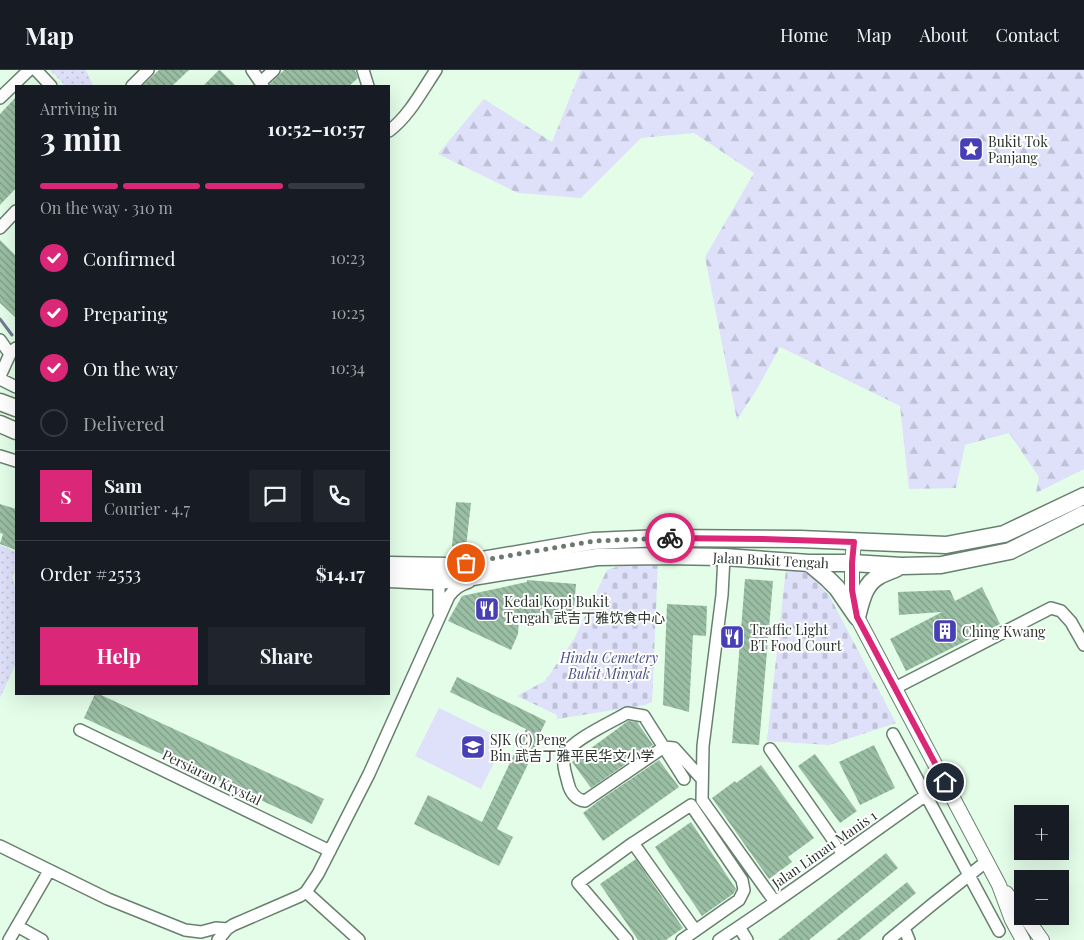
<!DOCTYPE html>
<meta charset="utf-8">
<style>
body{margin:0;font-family:"Playfair Display","Noto Sans SC",serif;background:#20242c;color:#f1f3f6;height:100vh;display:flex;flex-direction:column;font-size:19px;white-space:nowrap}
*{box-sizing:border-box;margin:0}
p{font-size:16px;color:#9ea1a6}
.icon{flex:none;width:28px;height:28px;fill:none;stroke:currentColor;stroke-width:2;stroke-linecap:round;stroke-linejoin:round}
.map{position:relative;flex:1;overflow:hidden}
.drawer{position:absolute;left:15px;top:15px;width:375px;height:610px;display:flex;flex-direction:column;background:#171b24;border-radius:0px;box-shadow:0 5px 20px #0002}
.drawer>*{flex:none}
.controls{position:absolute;left:1014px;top:735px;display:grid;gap:10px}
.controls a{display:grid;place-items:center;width:55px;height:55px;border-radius:0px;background:#171b24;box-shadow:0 5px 20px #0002;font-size:25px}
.pin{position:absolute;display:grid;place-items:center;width:42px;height:42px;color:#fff;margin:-21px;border:2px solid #fff;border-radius:50%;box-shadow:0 1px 5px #0007}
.courier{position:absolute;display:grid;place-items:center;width:50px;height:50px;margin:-25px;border:4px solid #db2777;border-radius:50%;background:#fff;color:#222;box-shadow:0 1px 6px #0007}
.summary em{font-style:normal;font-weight:700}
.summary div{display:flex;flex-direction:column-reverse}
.summary{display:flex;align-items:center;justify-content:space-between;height:85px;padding:0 25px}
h1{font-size:32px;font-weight:700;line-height:38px}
.bar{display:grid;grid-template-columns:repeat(4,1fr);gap:8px 5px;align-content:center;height:60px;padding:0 25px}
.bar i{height:6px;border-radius:4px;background:#363941}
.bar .selected{background:#db2777}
.bar p{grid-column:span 4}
.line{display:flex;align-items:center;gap:12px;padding:0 25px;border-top:1px solid #363941}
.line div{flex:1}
.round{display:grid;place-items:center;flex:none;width:52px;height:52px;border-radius:0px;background:#20242c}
ol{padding:0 25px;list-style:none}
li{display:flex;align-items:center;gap:15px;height:55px}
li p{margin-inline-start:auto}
li .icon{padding:5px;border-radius:50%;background:#db2777;color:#fff;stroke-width:4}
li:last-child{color:#9ea1a6}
li i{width:28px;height:28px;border:2px solid #363941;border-radius:50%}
.action{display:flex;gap:10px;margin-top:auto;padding:10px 25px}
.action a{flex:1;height:58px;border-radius:0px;background:#db2777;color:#fff;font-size:20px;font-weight:700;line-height:58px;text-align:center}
.action a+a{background:#20242c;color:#f1f3f6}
header{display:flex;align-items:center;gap:30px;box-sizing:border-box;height:70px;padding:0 25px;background:#171b24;border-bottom:1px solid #363941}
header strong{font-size:24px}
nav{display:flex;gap:28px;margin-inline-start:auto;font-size:18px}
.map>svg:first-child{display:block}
</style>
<header>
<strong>Map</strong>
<nav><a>Home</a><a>Map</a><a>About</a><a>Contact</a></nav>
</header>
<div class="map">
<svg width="1084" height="870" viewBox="0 0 1084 870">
<defs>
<pattern id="forest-firs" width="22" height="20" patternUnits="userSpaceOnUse" patternTransform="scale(1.25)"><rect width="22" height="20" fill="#dee1f9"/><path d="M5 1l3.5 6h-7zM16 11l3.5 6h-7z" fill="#bfc2d6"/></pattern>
<pattern id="cemetery-stones" width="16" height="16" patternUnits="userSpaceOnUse" patternTransform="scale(1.25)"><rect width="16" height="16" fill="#dee1f9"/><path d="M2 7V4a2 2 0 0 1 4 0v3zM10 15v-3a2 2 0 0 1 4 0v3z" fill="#bfc2d6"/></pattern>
<pattern id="park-dots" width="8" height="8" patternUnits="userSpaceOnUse" patternTransform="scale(1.25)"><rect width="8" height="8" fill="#dee1f9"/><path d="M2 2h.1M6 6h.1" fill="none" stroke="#bfc2d6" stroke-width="1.8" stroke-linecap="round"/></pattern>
<pattern id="building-back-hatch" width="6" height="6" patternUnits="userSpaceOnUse" patternTransform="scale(1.25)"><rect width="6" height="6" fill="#9bbfa4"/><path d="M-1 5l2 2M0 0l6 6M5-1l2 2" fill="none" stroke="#7f9c86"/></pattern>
</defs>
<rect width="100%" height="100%" fill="#e3fde9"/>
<!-- forest -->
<path fill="url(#forest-firs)" d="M581,0H1084V399L1036,423L1039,407L1009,363L965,375L956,418L909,419L900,336L780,277L757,319L737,350L705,187L754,103L694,63L641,68L581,128L518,123L438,84L484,29L552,72Z"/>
<!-- cemetery -->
<path fill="url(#cemetery-stones)" d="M635,491L658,492L652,632L645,635L557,649V645L517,626L545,611L574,569L607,500Z
M786,499L806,501L829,525L896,653L829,675L767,671Z"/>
<!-- park -->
<path fill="url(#park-dots)" d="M50,0H86L93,16H66Z
M0,475L16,482V497L13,507L16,524V593L0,628Z"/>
<!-- pitch -->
<path fill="#dee1f9" d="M439,638L505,670L481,719L415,686Z"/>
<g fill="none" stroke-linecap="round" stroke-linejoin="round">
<!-- stream -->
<path stroke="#747a92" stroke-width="3" d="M0,249L12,265"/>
</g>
<!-- building -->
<path fill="url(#building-back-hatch)" d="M159,0H189L172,16H142Z
M219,0H220L236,16H203Z
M284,0H355L358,8L349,16H270V14Z
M16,27V118L0,135V44Z
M0,170L16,186V248L0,233Z
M456,432L471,433L466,477L452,476Z
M0,434L16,439V480L0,474L3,464L0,463Z
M745,509L773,511L759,675L732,673Z
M527,510L576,514L573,550L519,546L518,564L511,580L448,551L462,526L527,512Z
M982,517L1000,554L906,601L890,569L942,542L899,545L898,522L950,520L955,531Z
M667,534L707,536L706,566L693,565L689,642L663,635Z
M457,607L546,651L537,669L539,671L497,759L513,767L499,796L414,754L428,725L482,752L526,659L450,622Z
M95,624H99L324,729L312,754L84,648Z
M628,651L637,652L653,675L591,718L572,692Z
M874,675L895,718L860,735L839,692Z
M815,684L857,741L840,753L798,696Z
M659,690L679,717L603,771L583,743L600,730Z
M761,695L814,768L788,787L792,792L769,809L712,728L735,711L736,713Z
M691,752L736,819L733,824L702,846L655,777Z
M886,783L898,798L809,870H778Z
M636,789L683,858L666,870H638L600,814Z
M907,812L916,823L859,870H836Z"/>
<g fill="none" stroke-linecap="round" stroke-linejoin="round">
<defs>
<path id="minor" d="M36,0L51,16
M252,0L263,16
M363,0L368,16
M261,12L274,0
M132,16L148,0
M0,28L29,0
M389,61C409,46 422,21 436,0
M0,158L16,141
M0,270L10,284
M0,306L10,284L16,278
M0,309L16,317
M0,386L16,391
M724,487L722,525L703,676L702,730L775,832
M430,511L436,513L439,517V543
M895,618L1051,538L1061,541L1071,552L1084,575
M80,660L330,781
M893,664L999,861
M770,679L843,784
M684,709C671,688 657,667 644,646L627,643C612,652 574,669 566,683C561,693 566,704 568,713C570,722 576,730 585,731L664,677L674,678L702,709
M633,773L695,860
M0,776L108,829L185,860L201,862L216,858L227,859
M306,822L359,870
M17,856L42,870
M739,857L747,870
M904,858L909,870
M9,870L49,801
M218,870L227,859L233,855L300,826L306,822L318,804L369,704L449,526C455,518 460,515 469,512
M627,870L578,813L633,773L691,735L742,810L744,820L739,830L682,870
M719,870C796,820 869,764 945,712
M889,870L934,833L987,791"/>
<path id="major" d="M854,472L852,493V520L857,547L999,815L1012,850L1023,870
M1006,823L1022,843
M1025,846L1042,870"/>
<path id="highway" d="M0,332L16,338
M0,354L16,361
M809,493L828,509L837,518L857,547
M389,495L447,496L593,471L662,468L800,469L946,475L1004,464L1084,426
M389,509L430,511L454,510L597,487L664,486L724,487L809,493H852L902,496L941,495L1010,481L1084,444
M857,547C861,532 864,514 879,506C884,503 891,501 897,498"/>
</defs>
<!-- minor casing -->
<use href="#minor" stroke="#69806f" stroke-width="14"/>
<!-- major casing -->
<use href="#major" stroke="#69806f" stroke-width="16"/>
<!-- highway casing -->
<use href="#highway" stroke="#69806f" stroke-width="19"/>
<!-- minor -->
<use href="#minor" stroke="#fff" stroke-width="11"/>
<!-- major -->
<use href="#major" stroke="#fff" stroke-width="14"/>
<!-- highway -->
<use href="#highway" stroke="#fff" stroke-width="16"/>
</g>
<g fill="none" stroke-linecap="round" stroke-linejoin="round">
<!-- done -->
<path stroke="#6b7a6e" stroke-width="5" stroke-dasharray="0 9" d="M466,493L594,471L670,468"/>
<!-- route -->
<path stroke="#db2777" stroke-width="6" d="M670,468L763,469L854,472L852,493V520L857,547L945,712"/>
</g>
<!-- icons -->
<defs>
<symbol id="sight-square" viewBox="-11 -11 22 22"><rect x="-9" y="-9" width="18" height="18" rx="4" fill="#463fb5" stroke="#fff"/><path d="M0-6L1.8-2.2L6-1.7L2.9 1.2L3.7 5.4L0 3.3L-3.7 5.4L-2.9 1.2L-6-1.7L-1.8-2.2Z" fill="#fff"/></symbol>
<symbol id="restaurant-square" viewBox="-11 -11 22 22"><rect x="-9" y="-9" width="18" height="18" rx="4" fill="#463fb5" stroke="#fff"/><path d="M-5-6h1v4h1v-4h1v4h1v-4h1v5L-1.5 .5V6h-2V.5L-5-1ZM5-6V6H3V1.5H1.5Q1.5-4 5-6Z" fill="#fff"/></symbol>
<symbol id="building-square" viewBox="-11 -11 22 22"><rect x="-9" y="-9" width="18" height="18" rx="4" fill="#463fb5" stroke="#fff"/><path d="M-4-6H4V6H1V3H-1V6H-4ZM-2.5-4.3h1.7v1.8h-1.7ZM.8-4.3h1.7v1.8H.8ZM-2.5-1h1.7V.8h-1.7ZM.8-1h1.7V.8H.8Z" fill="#fff"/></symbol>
<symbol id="school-square" viewBox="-11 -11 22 22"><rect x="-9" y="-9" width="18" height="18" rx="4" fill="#463fb5" stroke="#fff"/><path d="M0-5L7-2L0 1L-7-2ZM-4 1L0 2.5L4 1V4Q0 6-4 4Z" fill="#fff"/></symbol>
</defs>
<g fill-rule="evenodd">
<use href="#sight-square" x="957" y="65" width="28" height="28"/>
<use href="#restaurant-square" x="473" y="525" width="28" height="28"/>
<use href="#building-square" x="931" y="547" width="28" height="28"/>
<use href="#restaurant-square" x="718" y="553" width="28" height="28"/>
<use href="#school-square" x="459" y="663" width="28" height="28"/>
</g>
<g text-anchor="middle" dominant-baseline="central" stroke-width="4" stroke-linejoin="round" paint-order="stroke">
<!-- poi labels -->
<g font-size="14" fill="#2a342c" stroke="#fff" text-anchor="start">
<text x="988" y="71">Bukit Tok<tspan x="988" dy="16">Panjang</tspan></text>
<text x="504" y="531">Kedai Kopi Bukit<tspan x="504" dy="16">Tengah 武吉丁雅饮食中心</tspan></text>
<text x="750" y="559">Traffic Light<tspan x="750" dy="16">BT Food Court</tspan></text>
<text x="962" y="561">Ching Kwang</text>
<text x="490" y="669">SJK (C) Peng<tspan x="490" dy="16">Bin 武吉丁雅平民华文小学</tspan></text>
</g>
<!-- street labels -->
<g font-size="14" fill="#2a342c" stroke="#fff">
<text transform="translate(771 490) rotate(3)">Jalan Bukit Tengah</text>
<text transform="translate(212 707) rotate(26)">Persiaran Krystal</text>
<text transform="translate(824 779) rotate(-35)">Jalan Limau Manis 1</text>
</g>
<!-- park labels -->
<g font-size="14" font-style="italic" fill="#4b4f83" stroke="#fff">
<text x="609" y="587">Hindu Cemetery<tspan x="609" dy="16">Bukit Minyak</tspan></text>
</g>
</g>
</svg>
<div class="controls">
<a>+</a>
<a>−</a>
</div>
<div class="pin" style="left:466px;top:493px;background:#ea580c"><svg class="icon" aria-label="bag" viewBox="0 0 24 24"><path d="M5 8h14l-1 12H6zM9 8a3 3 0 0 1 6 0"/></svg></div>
<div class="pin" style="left:945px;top:712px;background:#1f2937"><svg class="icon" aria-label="home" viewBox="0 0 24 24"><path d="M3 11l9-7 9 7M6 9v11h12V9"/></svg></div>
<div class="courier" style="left:670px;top:468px"><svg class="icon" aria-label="bike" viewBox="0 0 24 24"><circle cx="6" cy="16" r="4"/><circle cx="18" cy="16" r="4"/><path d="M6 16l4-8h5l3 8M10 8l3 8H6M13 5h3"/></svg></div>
<section class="drawer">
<div class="summary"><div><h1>3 min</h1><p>Arriving in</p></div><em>10:52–10:57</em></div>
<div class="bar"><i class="selected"></i><i class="selected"></i><i class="selected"></i><i></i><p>On the way · 310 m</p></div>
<ol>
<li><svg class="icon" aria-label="check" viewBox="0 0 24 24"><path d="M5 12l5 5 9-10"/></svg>Confirmed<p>10:23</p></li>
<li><svg class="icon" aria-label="check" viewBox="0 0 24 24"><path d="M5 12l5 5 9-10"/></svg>Preparing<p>10:25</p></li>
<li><svg class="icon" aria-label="check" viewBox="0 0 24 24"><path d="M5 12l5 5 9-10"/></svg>On the way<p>10:34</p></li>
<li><i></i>Delivered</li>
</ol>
<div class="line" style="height:90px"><b class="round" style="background:#db2777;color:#fff">S</b><div><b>Sam</b><p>Courier · 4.7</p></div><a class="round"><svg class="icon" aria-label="chat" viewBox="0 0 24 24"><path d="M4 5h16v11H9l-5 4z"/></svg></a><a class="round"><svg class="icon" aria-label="phone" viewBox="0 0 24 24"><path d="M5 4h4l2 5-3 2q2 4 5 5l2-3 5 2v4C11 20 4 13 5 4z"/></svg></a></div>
<div class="line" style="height:65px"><div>Order #2553</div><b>$14.17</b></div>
<div class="action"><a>Help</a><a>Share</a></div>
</section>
</div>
